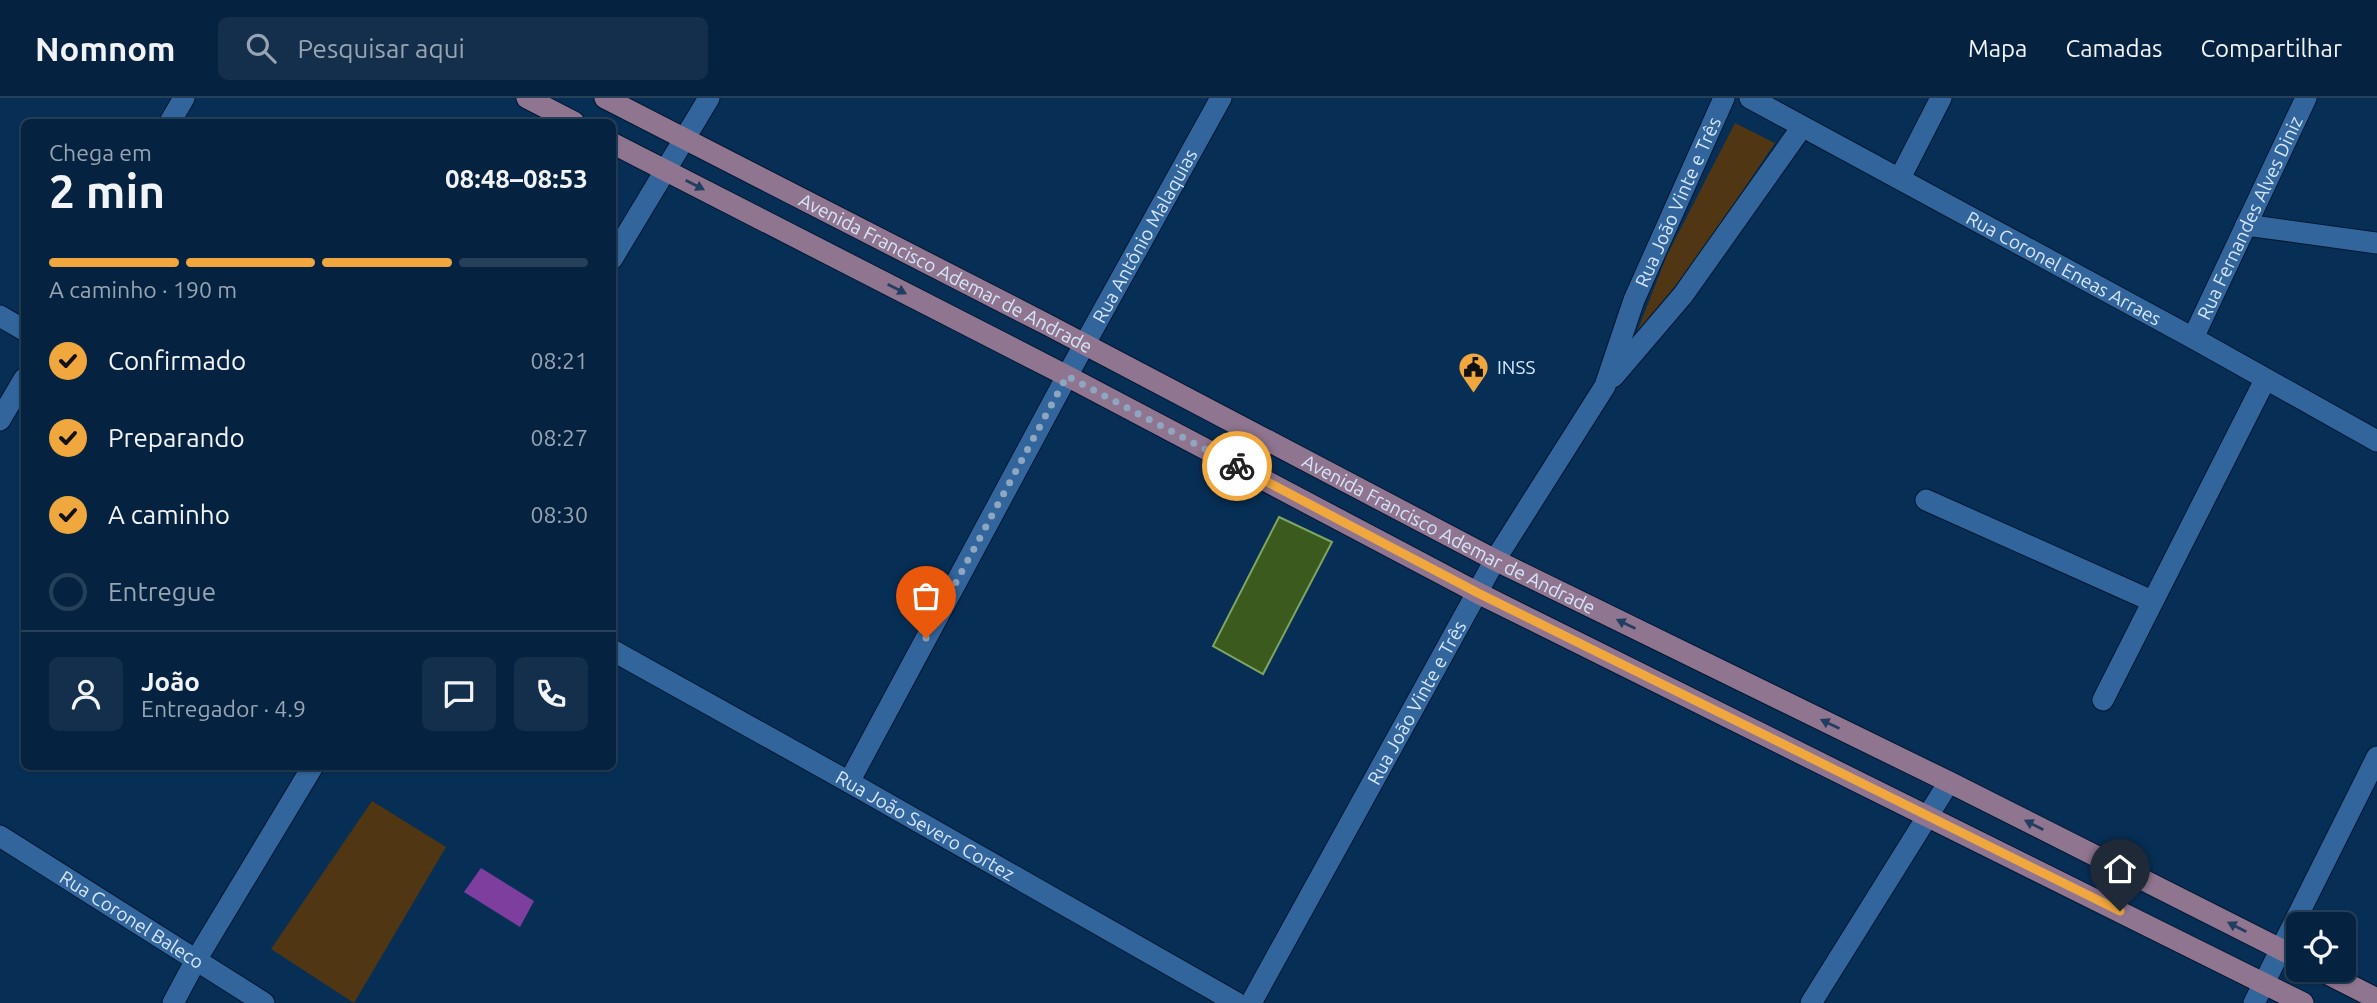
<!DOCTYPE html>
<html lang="pt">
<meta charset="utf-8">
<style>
body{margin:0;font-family:Ubuntu,sans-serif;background:#132f4b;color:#f1f3f6;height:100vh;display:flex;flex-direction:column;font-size:26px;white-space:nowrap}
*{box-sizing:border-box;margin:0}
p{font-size:23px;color:#97a4b1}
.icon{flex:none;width:38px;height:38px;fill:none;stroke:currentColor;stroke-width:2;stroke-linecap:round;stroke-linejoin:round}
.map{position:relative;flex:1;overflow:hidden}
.details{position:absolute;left:21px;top:21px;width:595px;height:651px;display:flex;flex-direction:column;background:#052340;border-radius:10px;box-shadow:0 2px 5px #0004,0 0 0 2px #264059}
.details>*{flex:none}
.tools{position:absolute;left:2286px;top:814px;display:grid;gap:14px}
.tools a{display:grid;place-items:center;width:70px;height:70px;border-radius:10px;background:#052340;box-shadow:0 2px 5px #0004,0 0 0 2px #264059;font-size:35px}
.pin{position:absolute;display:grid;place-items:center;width:60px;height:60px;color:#fff;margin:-72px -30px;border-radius:50% 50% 50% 0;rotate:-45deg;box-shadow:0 0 7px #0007}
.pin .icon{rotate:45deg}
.courier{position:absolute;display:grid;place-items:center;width:70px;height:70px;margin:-35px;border:5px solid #efa73e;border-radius:50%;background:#fff;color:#222;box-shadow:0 2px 9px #0007}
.overview em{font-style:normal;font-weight:700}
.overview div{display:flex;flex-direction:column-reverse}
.overview{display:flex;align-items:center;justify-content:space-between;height:119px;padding:0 28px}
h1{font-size:46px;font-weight:700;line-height:52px}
.bar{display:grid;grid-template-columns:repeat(4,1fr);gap:10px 7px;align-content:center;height:84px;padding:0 28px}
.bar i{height:9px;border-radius:5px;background:#264059}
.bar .active{background:#efa73e}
.bar p{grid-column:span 4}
.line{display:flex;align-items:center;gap:18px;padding:0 28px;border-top:2px solid #264059}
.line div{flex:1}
.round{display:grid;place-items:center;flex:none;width:74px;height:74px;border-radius:10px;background:#132f4b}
ol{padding:0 28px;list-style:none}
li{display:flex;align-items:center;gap:21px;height:77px}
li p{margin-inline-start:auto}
li .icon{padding:7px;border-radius:50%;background:#efa73e;color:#111;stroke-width:4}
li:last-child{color:#97a4b1}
li i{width:38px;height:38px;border:4px solid #264059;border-radius:50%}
header{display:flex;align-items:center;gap:42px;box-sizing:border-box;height:98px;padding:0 35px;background:#052340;border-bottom:2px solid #264059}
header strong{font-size:33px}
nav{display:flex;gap:38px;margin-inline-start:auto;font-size:24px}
.search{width:490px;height:63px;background:#132f4b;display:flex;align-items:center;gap:18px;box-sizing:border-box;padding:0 24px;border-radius:10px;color:#97a4b1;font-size:26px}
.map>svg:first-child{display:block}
</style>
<header>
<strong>Nomnom</strong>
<div class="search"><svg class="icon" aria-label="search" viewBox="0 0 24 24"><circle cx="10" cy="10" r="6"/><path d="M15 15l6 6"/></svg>Pesquisar aqui</div>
<nav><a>Mapa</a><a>Camadas</a><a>Compartilhar</a></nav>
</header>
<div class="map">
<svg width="2377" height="905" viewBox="0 0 2377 905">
<rect width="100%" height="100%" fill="#072f56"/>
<!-- green -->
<path fill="#503612" d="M1735,25L1775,45L1692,168L1637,234L1667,157Z
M372,703L446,749L354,905L271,851Z"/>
<!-- water -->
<path fill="#7d3e9e" d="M481,770L534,803L520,829L464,794Z"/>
<!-- building -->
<path fill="#3b5a1e" stroke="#7fa561" stroke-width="2" d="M1279,419L1332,444L1263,576L1213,548Z"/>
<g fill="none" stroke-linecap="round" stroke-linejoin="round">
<defs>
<g id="street">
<path id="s1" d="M1750,0L2193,240L2377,343"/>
<path d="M170,24L184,0"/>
<path d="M1900,80L1941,0"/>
<path d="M2246,127L2377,145"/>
<path d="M612,161L709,0"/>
<path d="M0,218L24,232"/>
<path id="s2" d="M2193,240L2306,0"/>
<path d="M1613,279L1683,197L1802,29"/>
<path d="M0,322L24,281"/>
<path d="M1926,402L2152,503"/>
<path id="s3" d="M1495,462L1605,288L1634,202L1724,0"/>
<path id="s4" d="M612,552L849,684L1237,905"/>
<path d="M2103,602L2265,282"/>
<path id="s5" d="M849,684L1067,278L1221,0"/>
<path id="s6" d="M0,738L264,905"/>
<path d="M173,905L196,862L313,668"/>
<path d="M1811,905L1949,684"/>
<path d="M2254,905L2377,659"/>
</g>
<g id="secondary">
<path id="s7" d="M1251,905L1495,462"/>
</g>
<g id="primary">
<path d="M527,0L574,24"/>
<path id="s8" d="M605,0L1048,227L1495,462L1949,684L2298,860"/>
<path d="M612,45L1067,278L1478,495L2303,905"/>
<path d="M2320,872L2377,901"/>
</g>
</defs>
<!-- street casing -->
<use href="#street" stroke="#001732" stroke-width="23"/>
<!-- secondary casing -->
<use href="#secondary" stroke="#001732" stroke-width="23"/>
<!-- primary casing -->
<use href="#primary" stroke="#001732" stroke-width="23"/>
<!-- street -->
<use href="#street" stroke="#32659b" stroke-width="21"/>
<!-- secondary -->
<use href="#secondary" stroke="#32659b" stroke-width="21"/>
<!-- primary -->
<use href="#primary" stroke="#907590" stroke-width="21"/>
</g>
<!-- one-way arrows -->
<defs><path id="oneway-solid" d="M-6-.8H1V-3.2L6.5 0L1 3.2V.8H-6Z" transform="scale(1.75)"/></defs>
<g fill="#223d62">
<use href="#oneway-solid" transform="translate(695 87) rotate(27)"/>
<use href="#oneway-solid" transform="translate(897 191) rotate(27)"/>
<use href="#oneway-solid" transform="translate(1626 526) rotate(-154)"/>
<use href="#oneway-solid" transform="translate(1830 626) rotate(-154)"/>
<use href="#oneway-solid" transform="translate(2034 727) rotate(-153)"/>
<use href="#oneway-solid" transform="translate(2237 829) rotate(-153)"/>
</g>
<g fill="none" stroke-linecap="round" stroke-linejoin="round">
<!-- done -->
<path stroke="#8ea6c0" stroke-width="7" stroke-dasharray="0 12.6" d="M926,540L1067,278L1237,368"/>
<!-- route -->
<path stroke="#efa73e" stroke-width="9" d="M1237,368L1478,495L2120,813"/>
</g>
<!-- icons -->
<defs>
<symbol id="civic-pin" viewBox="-11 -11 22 30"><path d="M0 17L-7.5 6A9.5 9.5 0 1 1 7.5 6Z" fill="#efa73e" stroke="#072f56"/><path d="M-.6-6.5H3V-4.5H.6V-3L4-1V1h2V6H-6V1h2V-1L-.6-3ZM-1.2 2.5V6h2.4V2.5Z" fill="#111"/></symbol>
</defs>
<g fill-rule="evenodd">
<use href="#civic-pin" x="1456" y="252" width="35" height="47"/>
</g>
<g text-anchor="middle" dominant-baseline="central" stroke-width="5" stroke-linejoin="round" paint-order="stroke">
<!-- street labels -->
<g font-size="19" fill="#d6e6f9" stroke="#072f56">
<text stroke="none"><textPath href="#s3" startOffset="404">Rua João Vinte e Três</textPath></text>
<text stroke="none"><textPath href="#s2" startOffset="133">Rua Fernandes Alves Diniz</textPath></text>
<text stroke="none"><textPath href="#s5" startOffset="621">Rua Antônio Malaquias</textPath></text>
<text stroke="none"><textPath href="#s1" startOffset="357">Rua Coronel Eneas Arraes</textPath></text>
<text stroke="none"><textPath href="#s8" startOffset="383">Avenida Francisco Ademar de Andrade</textPath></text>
<text stroke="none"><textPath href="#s8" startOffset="950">Avenida Francisco Ademar de Andrade</textPath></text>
<text stroke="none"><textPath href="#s7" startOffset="343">Rua João Vinte e Três</textPath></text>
<text stroke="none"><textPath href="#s4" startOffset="359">Rua João Severo Cortez</textPath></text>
<text stroke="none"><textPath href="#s6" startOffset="156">Rua Coronel Baleco</textPath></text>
</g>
<!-- poi labels -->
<g font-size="19" fill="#d6e6f9" stroke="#072f56" text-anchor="start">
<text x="1497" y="269">INSS</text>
</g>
</g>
</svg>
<div class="tools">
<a><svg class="icon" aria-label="locate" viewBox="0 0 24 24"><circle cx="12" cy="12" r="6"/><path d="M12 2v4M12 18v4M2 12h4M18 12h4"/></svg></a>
</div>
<div class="pin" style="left:926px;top:540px;background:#ea580c"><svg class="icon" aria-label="bag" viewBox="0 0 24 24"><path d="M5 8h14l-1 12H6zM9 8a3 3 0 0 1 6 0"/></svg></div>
<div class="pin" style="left:2120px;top:813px;background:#1f2937"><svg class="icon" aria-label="home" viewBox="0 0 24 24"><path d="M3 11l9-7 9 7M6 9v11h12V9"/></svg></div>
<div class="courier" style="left:1237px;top:368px"><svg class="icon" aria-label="bike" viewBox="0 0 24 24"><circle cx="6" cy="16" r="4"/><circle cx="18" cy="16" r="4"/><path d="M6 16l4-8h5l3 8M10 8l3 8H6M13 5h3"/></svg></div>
<section class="details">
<div class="overview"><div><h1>2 min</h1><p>Chega em</p></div><em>08:48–08:53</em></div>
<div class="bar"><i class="active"></i><i class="active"></i><i class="active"></i><i></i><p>A caminho · 190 m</p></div>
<ol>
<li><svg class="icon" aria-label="check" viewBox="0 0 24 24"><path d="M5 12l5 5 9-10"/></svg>Confirmado<p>08:21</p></li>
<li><svg class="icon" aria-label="check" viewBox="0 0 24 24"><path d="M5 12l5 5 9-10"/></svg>Preparando<p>08:27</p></li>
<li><svg class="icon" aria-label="check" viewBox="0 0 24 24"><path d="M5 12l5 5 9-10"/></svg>A caminho<p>08:30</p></li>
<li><i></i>Entregue</li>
</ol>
<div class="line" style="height:126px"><a class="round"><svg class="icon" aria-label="person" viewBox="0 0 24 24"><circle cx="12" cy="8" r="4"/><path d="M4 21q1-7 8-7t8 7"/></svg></a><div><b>João</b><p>Entregador · 4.9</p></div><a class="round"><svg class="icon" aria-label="chat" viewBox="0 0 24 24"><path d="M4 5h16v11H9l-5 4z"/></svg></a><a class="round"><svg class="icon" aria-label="phone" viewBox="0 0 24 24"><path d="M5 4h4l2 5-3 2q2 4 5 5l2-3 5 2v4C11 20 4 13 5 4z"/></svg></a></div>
</section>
</div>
